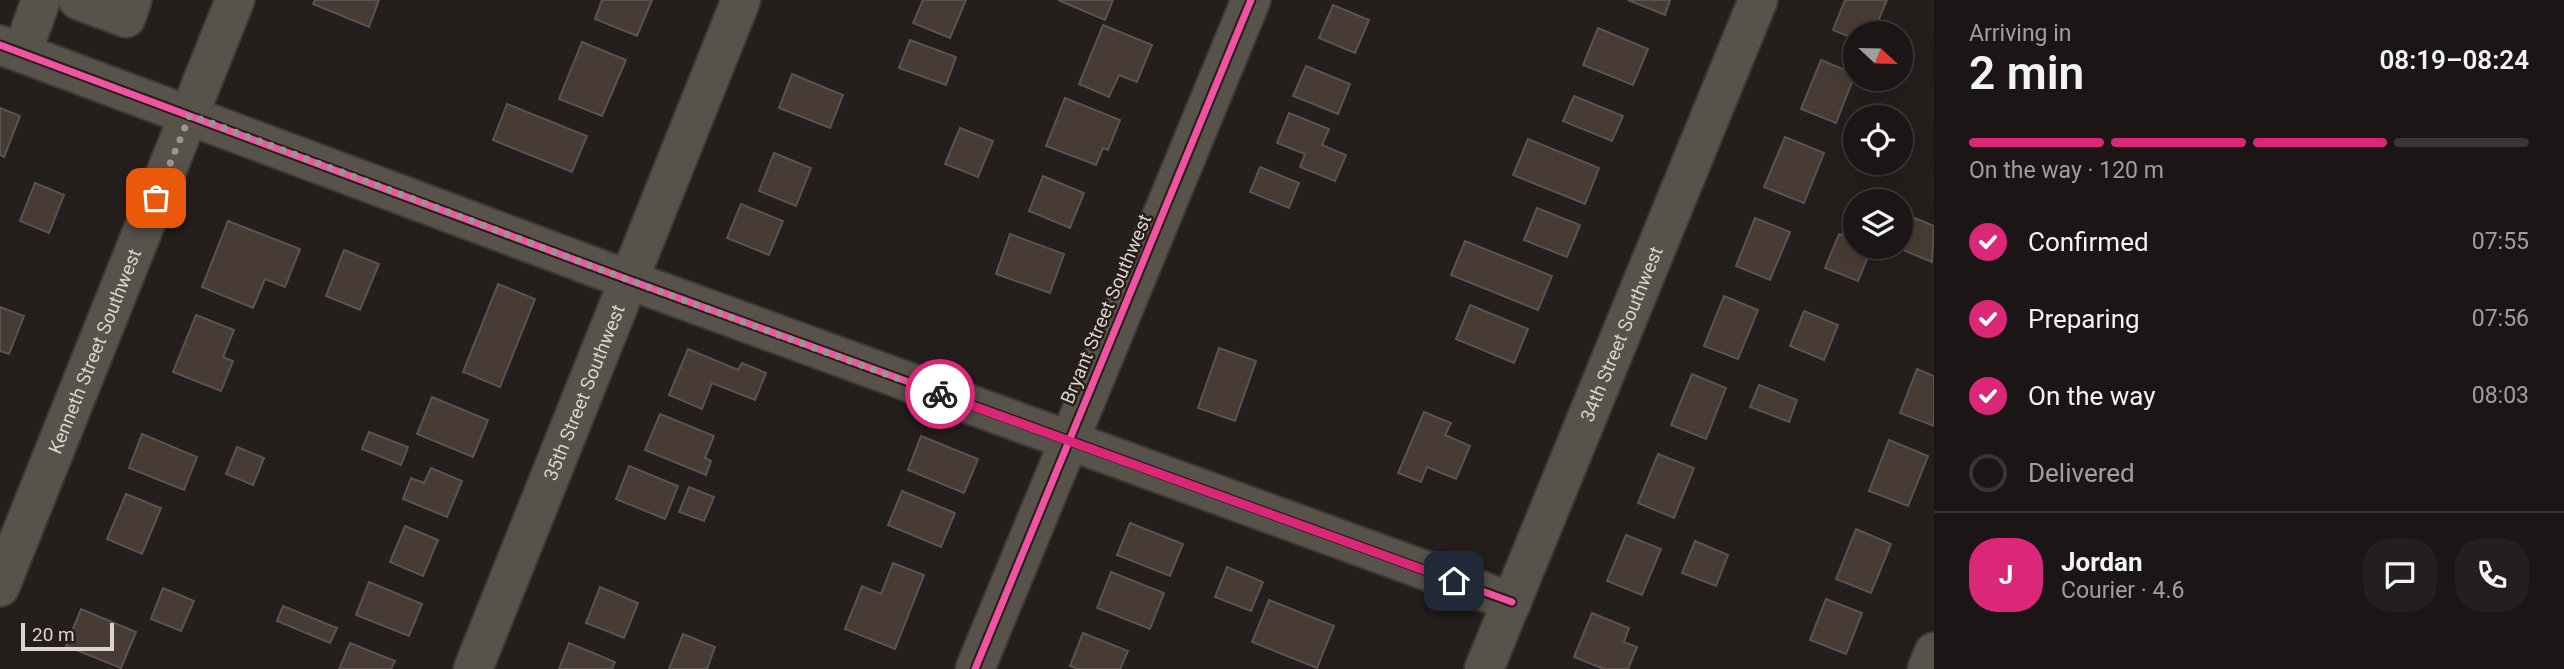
<!DOCTYPE html>
<meta charset="utf-8">
<style>
body{margin:0;font-family:Roboto,sans-serif;background:#241f1e;color:#f1f3f6;height:100vh;display:flex;flex-direction:column;font-size:26px;white-space:nowrap}
*{box-sizing:border-box;margin:0}
p{font-size:23px;color:#a09fa0}
.icon{flex:none;width:38px;height:38px;fill:none;stroke:currentColor;stroke-width:2;stroke-linecap:round;stroke-linejoin:round}
.map{position:relative;flex:1;overflow:hidden}
.details{display:flex;flex-direction:column;background:#1b1615;width:630px}
.details>*{flex:none}
.needle{width:46px;rotate:112deg}
.fabs{position:absolute;left:1843px;top:21px;display:grid;gap:14px}
.fabs a{display:grid;place-items:center;width:70px;height:70px;border-radius:50%;background:#1b1615;box-shadow:0 7px 28px #0002,0 0 0 2px #393534;font-size:35px}
.scale{position:absolute;left:21px;bottom:18px;width:93px;box-sizing:border-box;padding-left:7px;border:4px solid #dbd4d1;border-top:0;font-size:19px;line-height:24px;white-space:nowrap;color:#dbd4d1;-webkit-text-stroke:5px #271d19;paint-order:stroke}
.pin{position:absolute;display:grid;place-items:center;width:60px;height:60px;color:#fff;margin:-30px;border-radius:14px;box-shadow:0 4px 10px #0006}
.courier{position:absolute;display:grid;place-items:center;width:70px;height:70px;margin:-35px;border:5px solid #db2777;border-radius:50%;background:#fff;color:#222;box-shadow:0 2px 9px #0007}
.summary em{font-style:normal;font-weight:600}
.summary div{display:flex;flex-direction:column-reverse}
.summary{display:flex;align-items:center;justify-content:space-between;height:119px;padding:0 35px}
h1{font-size:46px;font-weight:600;line-height:52px}
.bar{display:grid;grid-template-columns:repeat(4,1fr);gap:10px 7px;align-content:center;height:84px;padding:0 35px}
.bar i{height:9px;border-radius:5px;background:#393534}
.bar .on{background:#db2777}
.bar p{grid-column:span 4}
.line{display:flex;align-items:center;gap:18px;padding:0 35px;border-top:2px solid #393534}
.line div{flex:1}
.round{display:grid;place-items:center;flex:none;width:74px;height:74px;border-radius:28px;background:#241f1e}
ol{padding:0 35px;list-style:none}
li{display:flex;align-items:center;gap:21px;height:77px}
li p{margin-inline-start:auto}
li .icon{padding:7px;border-radius:50%;background:#db2777;color:#fff;stroke-width:4}
li:last-child{color:#a09fa0}
li i{width:38px;height:38px;border:4px solid #393534;border-radius:50%}
main{display:flex;flex:1;min-height:0}
.map>svg:first-child{display:block}
</style>
<main>
<div class="map">
<svg width="1934" height="669" viewBox="0 0 1934 669">
<rect width="100%" height="100%" fill="#241e1c"/>
<!-- building -->
<path fill="#483b34" stroke="#595452" stroke-width="2" d="M315,0H379L369,27L313,4Z
M602,0H652L637,36L595,19Z
M923,0H966L950,38L913,23Z
M1058,0H1113L1105,20Z
M1628,0H1670L1665,15Z
M1845,0H1887L1873,33H1855V39L1833,30Z
M1333,5L1369,20L1355,53L1319,38Z
M1103,25L1152,45L1137,82L1119,75L1109,97L1079,84Z
M1598,28L1648,49L1633,85L1583,65Z
M910,40L956,57L946,85L899,68Z
M582,42L626,60L602,116L559,99Z
M1821,60L1855,74L1836,123L1801,109Z
M1306,66L1350,84L1338,114L1293,96Z
M792,74L843,95L830,128L779,108Z
M1574,96L1623,116L1612,141L1563,121Z
M1065,98L1120,120L1108,150L1103,148L1096,165L1046,146Z
M507,104L587,136L572,172L493,140Z
M0,108L20,116L4,157L0,155Z
M1289,113L1329,129L1322,145L1346,155L1335,181L1300,167L1305,154L1277,143Z
M960,128L993,141L978,177L945,164Z
M1785,137L1824,153L1804,203L1764,187Z
M1528,139L1599,168L1585,204L1513,175Z
M774,153L811,168L796,206L759,191Z
M1260,167L1299,183L1289,208L1250,192Z
M1043,176L1084,193L1070,228L1029,211Z
M35,183L64,195L49,233L20,221Z
M741,204L783,221L769,255L727,238Z
M1537,208L1580,225L1567,257L1524,240Z
M1755,218L1790,232L1770,280L1736,266Z
M1915,218L1934,226L1932,262L1903,250Z
M228,221L300,249L285,287L265,279L253,308L202,287Z
M1010,234L1064,254L1050,293L996,274Z
M1839,234L1855,240V247H1872L1858,281L1825,268Z
M1465,241L1552,276L1538,310L1451,275Z
M344,250L379,264L360,310L326,296Z
M498,284L535,299L500,387L463,372Z
M1724,296L1758,310L1738,359L1704,346Z
M1470,305L1528,329L1514,363L1456,339Z
M0,307L24,316L9,354L0,351Z
M1804,311L1838,325L1824,360L1790,346Z
M196,315L234,330L223,357L233,361L221,391L173,372Z
M1219,348L1256,361L1235,421L1198,408Z
M688,349L738,370L742,363L766,373L755,400L712,383L702,409L669,395Z
M1917,369L1934,376V426L1900,413Z
M1692,374L1726,388L1706,439L1671,425Z
M1759,385L1797,400L1789,422L1750,407Z
M432,397L488,420L473,457L417,434Z
M1424,412L1451,423L1445,435L1470,446L1456,479L1427,467L1421,482L1398,473Z
M660,414L714,436L705,458L711,461L706,475L645,450Z
M369,432L408,447L401,465L362,449Z
M142,434L197,457L184,490L129,468Z
M921,436L978,459L964,493L908,470Z
M1889,440L1928,456L1908,506L1869,491Z
M237,447L264,458L253,485L226,474Z
M1658,454L1694,468L1674,518L1638,503Z
M629,466L678,486L665,519L616,499Z
M431,468L462,481L447,517L403,499L411,478L424,483Z
M689,487L714,497L704,521L679,512Z
M902,491L955,513L941,547L888,525Z
M126,494L161,508L142,554L107,539Z
M1130,523L1183,544L1170,576L1117,555Z
M405,526L438,540L423,576L390,562Z
M1856,529L1891,544L1871,593L1836,579Z
M1626,535L1661,549L1642,595L1607,581Z
M1695,541L1728,555L1716,586L1682,573Z
M893,563L924,575L895,649L845,629L862,586L881,594Z
M1227,567L1263,582L1251,611L1215,597Z
M1111,572L1164,593L1150,629L1097,608Z
M369,582L422,604L409,636L356,615Z
M600,587L638,603L624,638L586,623Z
M163,588L194,601L181,631L151,619Z
M1826,599L1862,613L1846,654L1810,640Z
M1269,600L1334,626L1317,668L1252,642Z
M283,606L337,628L330,643L277,621Z
M81,609L136,632L121,668L66,646Z
M1592,613L1629,628L1624,642L1637,647L1628,669H1604L1574,657Z
M1083,633L1128,651L1120,669H1078L1070,666Z
M683,634L715,647L707,669H669Z
M350,643L395,661L391,669H339Z
M569,643L615,662L612,669H559Z"/>
<g fill="none" stroke-linecap="round" stroke-linejoin="round">
<defs>
<g id="minor">
<path d="M78,0L126,18L132,0"/>
<path d="M0,45L629,280L1512,602"/>
<path d="M22,53L41,0"/>
<path id="s1" d="M0,587L235,0"/>
<path id="s2" d="M473,669L741,0"/>
<path d="M975,669L1251,0"/>
<path id="s3" d="M1484,669L1758,0"/>
<path d="M1927,669L1934,652"/>
</g>
</defs>
<!-- minor casing -->
<use href="#minor" stroke="#3d3836" stroke-width="42"/>
<!-- minor -->
<use href="#minor" stroke="#57524a" stroke-width="38"/>
<defs>
<path id="cycleway" d="M0,45L629,280L1512,602
M975,669L1251,0"/>
</defs>
<!-- cycleway casing -->
<use href="#cycleway" stroke="#271d19" stroke-width="11"/>
<!-- cycleway -->
<use href="#cycleway" stroke="#f153a3" stroke-width="7"/>
</g>
<g fill="none" stroke-linecap="round" stroke-linejoin="round">
<!-- done -->
<path stroke="#9b9492" stroke-width="7" stroke-dasharray="0 12.6" d="M156,198L190,115L629,280L940,394"/>
<!-- route -->
<path stroke="#db2777" stroke-width="9" d="M940,394L1454,581"/>
</g>
<g text-anchor="middle" dominant-baseline="central" stroke-width="5" stroke-linejoin="round" paint-order="stroke">
<!-- street labels -->
<g font-size="19" fill="#dbd4d1" stroke="#271d19">
<text transform="translate(1106 309) rotate(-67)">Bryant Street Southwest</text>
<text stroke="none"><textPath href="#s3" startOffset="362">34th Street Southwest</textPath></text>
<text stroke="none"><textPath href="#s1" startOffset="254">Kenneth Street Southwest</textPath></text>
<text stroke="none"><textPath href="#s2" startOffset="298">35th Street Southwest</textPath></text>
</g>
</g>
</svg>
<div class="fabs">
<a><svg class="needle" viewBox="-14 -14 28 28"><path d="M0-13l5 13h-10z" fill="#e53935"/><path d="M0 13l5-13h-10z" fill="#a09fa0"/></svg></a>
<a><svg class="icon" aria-label="locate" viewBox="0 0 24 24"><circle cx="12" cy="12" r="6"/><path d="M12 2v4M12 18v4M2 12h4M18 12h4"/></svg></a>
<a><svg class="icon" aria-label="layers" viewBox="0 0 24 24"><path d="M12 4l9 5-9 5-9-5zM3 14l9 5 9-5"/></svg></a>
</div>
<div class="scale">20 m</div>
<div class="pin" style="left:156px;top:198px;background:#ea580c"><svg class="icon" aria-label="bag" viewBox="0 0 24 24"><path d="M5 8h14l-1 12H6zM9 8a3 3 0 0 1 6 0"/></svg></div>
<div class="pin" style="left:1454px;top:581px;background:#1f2937"><svg class="icon" aria-label="home" viewBox="0 0 24 24"><path d="M3 11l9-7 9 7M6 9v11h12V9"/></svg></div>
<div class="courier" style="left:940px;top:394px"><svg class="icon" aria-label="bike" viewBox="0 0 24 24"><circle cx="6" cy="16" r="4"/><circle cx="18" cy="16" r="4"/><path d="M6 16l4-8h5l3 8M10 8l3 8H6M13 5h3"/></svg></div>
</div>
<section class="details">
<div class="summary"><div><h1>2 min</h1><p>Arriving in</p></div><em>08:19–08:24</em></div>
<div class="bar"><i class="on"></i><i class="on"></i><i class="on"></i><i></i><p>On the way · 120 m</p></div>
<ol>
<li><svg class="icon" aria-label="check" viewBox="0 0 24 24"><path d="M5 12l5 5 9-10"/></svg>Confirmed<p>07:55</p></li>
<li><svg class="icon" aria-label="check" viewBox="0 0 24 24"><path d="M5 12l5 5 9-10"/></svg>Preparing<p>07:56</p></li>
<li><svg class="icon" aria-label="check" viewBox="0 0 24 24"><path d="M5 12l5 5 9-10"/></svg>On the way<p>08:03</p></li>
<li><i></i>Delivered</li>
</ol>
<div class="line" style="height:126px"><b class="round" style="background:#db2777;color:#fff">J</b><div><b>Jordan</b><p>Courier · 4.6</p></div><a class="round"><svg class="icon" aria-label="chat" viewBox="0 0 24 24"><path d="M4 5h16v11H9l-5 4z"/></svg></a><a class="round"><svg class="icon" aria-label="phone" viewBox="0 0 24 24"><path d="M5 4h4l2 5-3 2q2 4 5 5l2-3 5 2v4C11 20 4 13 5 4z"/></svg></a></div>
</section>
</main>
